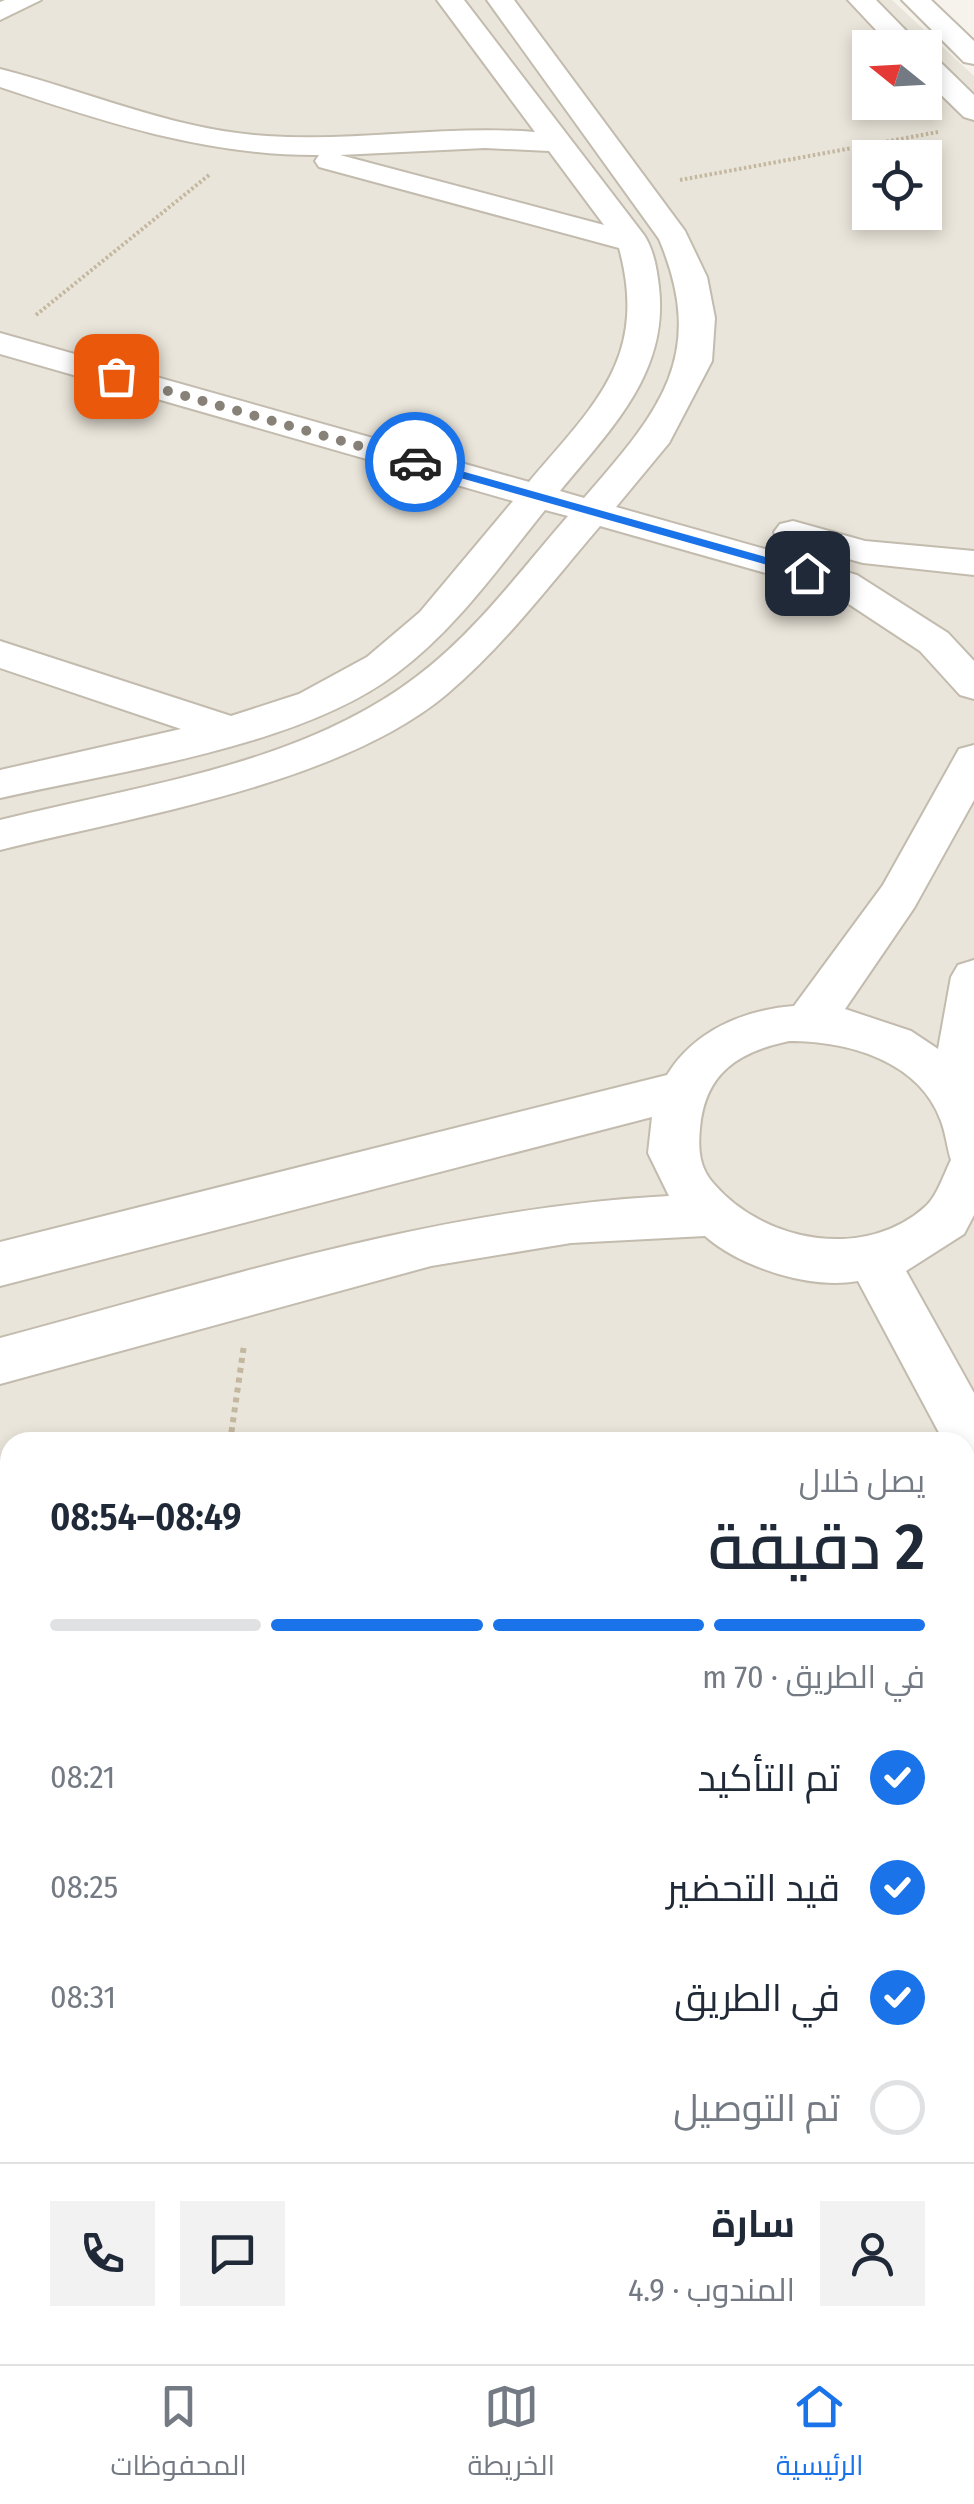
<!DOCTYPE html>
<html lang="ar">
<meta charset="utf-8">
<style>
body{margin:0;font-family:"Fira Sans Condensed",Cairo,sans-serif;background:#f2f2f3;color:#1f2937;direction:rtl;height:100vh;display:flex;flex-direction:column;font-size:38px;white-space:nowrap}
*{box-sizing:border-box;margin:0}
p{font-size:32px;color:#747a83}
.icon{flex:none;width:55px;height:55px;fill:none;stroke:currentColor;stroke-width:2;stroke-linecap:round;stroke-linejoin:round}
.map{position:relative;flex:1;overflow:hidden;direction:ltr}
.side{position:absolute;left:0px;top:1432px;width:975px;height:932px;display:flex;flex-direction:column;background:#fff;border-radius:30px 30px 0 0;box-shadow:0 5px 15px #0003;direction:rtl}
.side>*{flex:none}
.needle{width:65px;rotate:288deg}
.fabs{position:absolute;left:852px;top:30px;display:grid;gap:20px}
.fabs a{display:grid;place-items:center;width:90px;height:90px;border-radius:0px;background:#fff;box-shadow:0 5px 15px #0003;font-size:50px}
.pin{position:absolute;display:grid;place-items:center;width:85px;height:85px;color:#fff;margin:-42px;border-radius:20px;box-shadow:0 5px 15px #0006}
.courier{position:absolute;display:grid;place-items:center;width:100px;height:100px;margin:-50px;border:8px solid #1a73e8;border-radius:50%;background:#fff;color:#222;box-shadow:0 2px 12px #0007}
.headline em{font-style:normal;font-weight:600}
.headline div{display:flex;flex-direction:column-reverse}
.headline{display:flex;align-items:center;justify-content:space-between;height:170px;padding:0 50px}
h1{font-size:65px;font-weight:600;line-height:75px}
.bar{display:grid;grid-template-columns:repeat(4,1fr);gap:15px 10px;align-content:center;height:120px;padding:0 50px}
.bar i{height:12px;border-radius:8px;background:#e0e1e3}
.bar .active{background:#1a73e8}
.bar p{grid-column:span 4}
.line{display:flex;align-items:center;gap:25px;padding:0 50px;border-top:2px solid #e0e1e3}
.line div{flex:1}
.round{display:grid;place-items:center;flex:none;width:105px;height:105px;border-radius:0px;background:#f2f2f3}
ol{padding:0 50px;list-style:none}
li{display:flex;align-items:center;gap:30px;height:110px}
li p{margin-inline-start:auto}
li .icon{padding:10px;border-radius:50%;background:#1a73e8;color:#fff;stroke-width:4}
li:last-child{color:#747a83}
li i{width:55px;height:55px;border:5px solid #e0e1e3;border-radius:50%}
.tabs{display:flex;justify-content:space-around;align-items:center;height:140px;border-top:2px solid #e0e1e3;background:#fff;font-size:28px;color:#747a83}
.tabs a{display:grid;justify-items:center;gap:5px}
.tabs .active{color:#1a73e8}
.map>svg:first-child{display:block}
</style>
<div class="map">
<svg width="974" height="2364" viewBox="0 0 974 2364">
<rect width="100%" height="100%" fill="#f6f3ec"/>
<!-- residential -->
<path fill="#eae5da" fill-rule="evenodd" d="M0,0H892L974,76V2364H0ZM870,48H925V102H870ZM870,158H925V212H870ZM10,1442H965V2355H10Z"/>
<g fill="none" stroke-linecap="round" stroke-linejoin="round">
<defs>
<path id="minor" d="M5,0H41L0,20V2Z
M437,0H464L644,235C654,250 657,270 659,287C669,373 610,430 560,491L584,498C660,411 708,355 659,239L487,0H514L685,231L707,277L715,318L712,361L669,443L616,507L857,575L948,633L974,661V699L960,695L920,651L829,591L600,526C551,583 505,645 447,694C340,784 135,816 0,850V820C139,785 299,766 416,677C475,633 520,571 568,516L545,510C499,567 456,629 397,673C300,747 119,771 0,798V770L181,729L0,668V641L231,716L299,694L367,657L420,612L513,501L0,354V333L529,482C594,405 649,358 619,248L319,167L315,161L319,155C208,156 104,122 0,87V69C90,92 173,130 267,136C356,142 446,125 535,132ZM485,148L549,151L604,225L340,155Z
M848,0H876L923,48H893Z
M902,0H931L974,41V64L964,62Z
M925,55L935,57L974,95V120L964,117L925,79Z
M793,521L865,541L974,551V575L863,563L780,540L774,532L780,524Z
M974,745V800L914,908L845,1009L911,1031L938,1049L951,977L958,965L974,960V1215L964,1234L906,1271L974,1393V1470L965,1466V1442H944L858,1281C811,1290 740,1267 705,1236L571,1243L431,1266L0,1384V1338C221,1279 439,1208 669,1196L648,1153L652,1117L0,1286V1242L667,1075C694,1031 743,1010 794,1006L883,885L959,749ZM789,1041C847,1041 919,1060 941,1121C946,1134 947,1148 951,1160C944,1174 937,1196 926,1206C866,1261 765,1243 714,1184C699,1168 698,1149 700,1128C705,1073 738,1052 789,1041Z
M10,2034V2102L0,2103V2035Z
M0,2171H10V2241H0Z
M302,2355H381L385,2364H305Z
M492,2355H567L571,2364H495Z"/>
</defs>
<!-- minor casing -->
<use href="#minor" stroke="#c2bbae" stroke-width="4"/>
<!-- path-far1 -->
<path stroke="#c4b79f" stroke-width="4" stroke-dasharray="2.5 2.5" stroke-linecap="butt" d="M680,180L938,132
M36,315L209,175"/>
<!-- path -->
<path stroke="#c4b79f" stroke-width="6" stroke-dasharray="5 5" stroke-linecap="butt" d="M230,1442L244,1345"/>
<!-- minor -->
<use href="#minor" fill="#fff" fill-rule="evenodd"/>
</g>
<!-- route -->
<path fill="#1a73e8" d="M415,458L812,570L813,573L803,575L411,464Z"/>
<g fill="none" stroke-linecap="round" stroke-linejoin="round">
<!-- done -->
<path stroke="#878178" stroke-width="10" stroke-dasharray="0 18" d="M116,376L415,462"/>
</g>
</svg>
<div class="fabs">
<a><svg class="needle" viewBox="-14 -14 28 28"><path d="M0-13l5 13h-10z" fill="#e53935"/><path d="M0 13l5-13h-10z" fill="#747a83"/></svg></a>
<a><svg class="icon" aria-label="locate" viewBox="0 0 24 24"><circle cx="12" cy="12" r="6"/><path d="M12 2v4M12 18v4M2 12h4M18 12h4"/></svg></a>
</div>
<div class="pin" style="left:116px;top:376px;background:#ea580c"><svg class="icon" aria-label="bag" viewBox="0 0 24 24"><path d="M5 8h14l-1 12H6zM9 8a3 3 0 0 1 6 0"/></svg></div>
<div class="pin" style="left:807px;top:573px;background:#1f2937"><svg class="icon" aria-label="home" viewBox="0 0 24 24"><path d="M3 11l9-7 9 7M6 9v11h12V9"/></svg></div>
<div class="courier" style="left:415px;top:462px"><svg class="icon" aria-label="car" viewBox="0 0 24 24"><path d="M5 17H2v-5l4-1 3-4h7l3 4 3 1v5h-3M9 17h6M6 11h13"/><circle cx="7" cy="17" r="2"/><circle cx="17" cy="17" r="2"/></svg></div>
<section class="side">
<div class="headline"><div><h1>2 دقيقة</h1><p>يصل خلال</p></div><em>08:49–08:54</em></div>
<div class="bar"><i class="active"></i><i class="active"></i><i class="active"></i><i></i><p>في الطريق · 70 m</p></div>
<ol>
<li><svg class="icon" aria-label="check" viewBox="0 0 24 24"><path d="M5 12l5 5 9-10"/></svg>تم التأكيد<p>08:21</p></li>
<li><svg class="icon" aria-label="check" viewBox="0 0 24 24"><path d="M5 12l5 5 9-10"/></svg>قيد التحضير<p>08:25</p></li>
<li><svg class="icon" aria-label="check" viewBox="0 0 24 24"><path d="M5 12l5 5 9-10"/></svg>في الطريق<p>08:31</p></li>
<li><i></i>تم التوصيل</li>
</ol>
<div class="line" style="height:180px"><a class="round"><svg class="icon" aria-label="person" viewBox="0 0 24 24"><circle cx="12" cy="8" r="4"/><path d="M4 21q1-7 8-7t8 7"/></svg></a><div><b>سارة</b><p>المندوب · 4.9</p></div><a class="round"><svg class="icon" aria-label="chat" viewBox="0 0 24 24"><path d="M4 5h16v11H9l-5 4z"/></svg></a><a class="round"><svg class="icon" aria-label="phone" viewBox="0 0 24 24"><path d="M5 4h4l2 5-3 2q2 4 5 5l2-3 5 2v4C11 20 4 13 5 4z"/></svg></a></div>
</section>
</div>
<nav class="tabs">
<a class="active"><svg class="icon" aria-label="home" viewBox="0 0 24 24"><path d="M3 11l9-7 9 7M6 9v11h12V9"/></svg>الرئيسية</a>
<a><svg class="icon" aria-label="map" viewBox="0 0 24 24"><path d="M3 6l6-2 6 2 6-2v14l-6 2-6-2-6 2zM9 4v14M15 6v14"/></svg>الخريطة</a>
<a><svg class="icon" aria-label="saved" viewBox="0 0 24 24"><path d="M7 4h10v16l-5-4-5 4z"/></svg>المحفوظات</a>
</nav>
